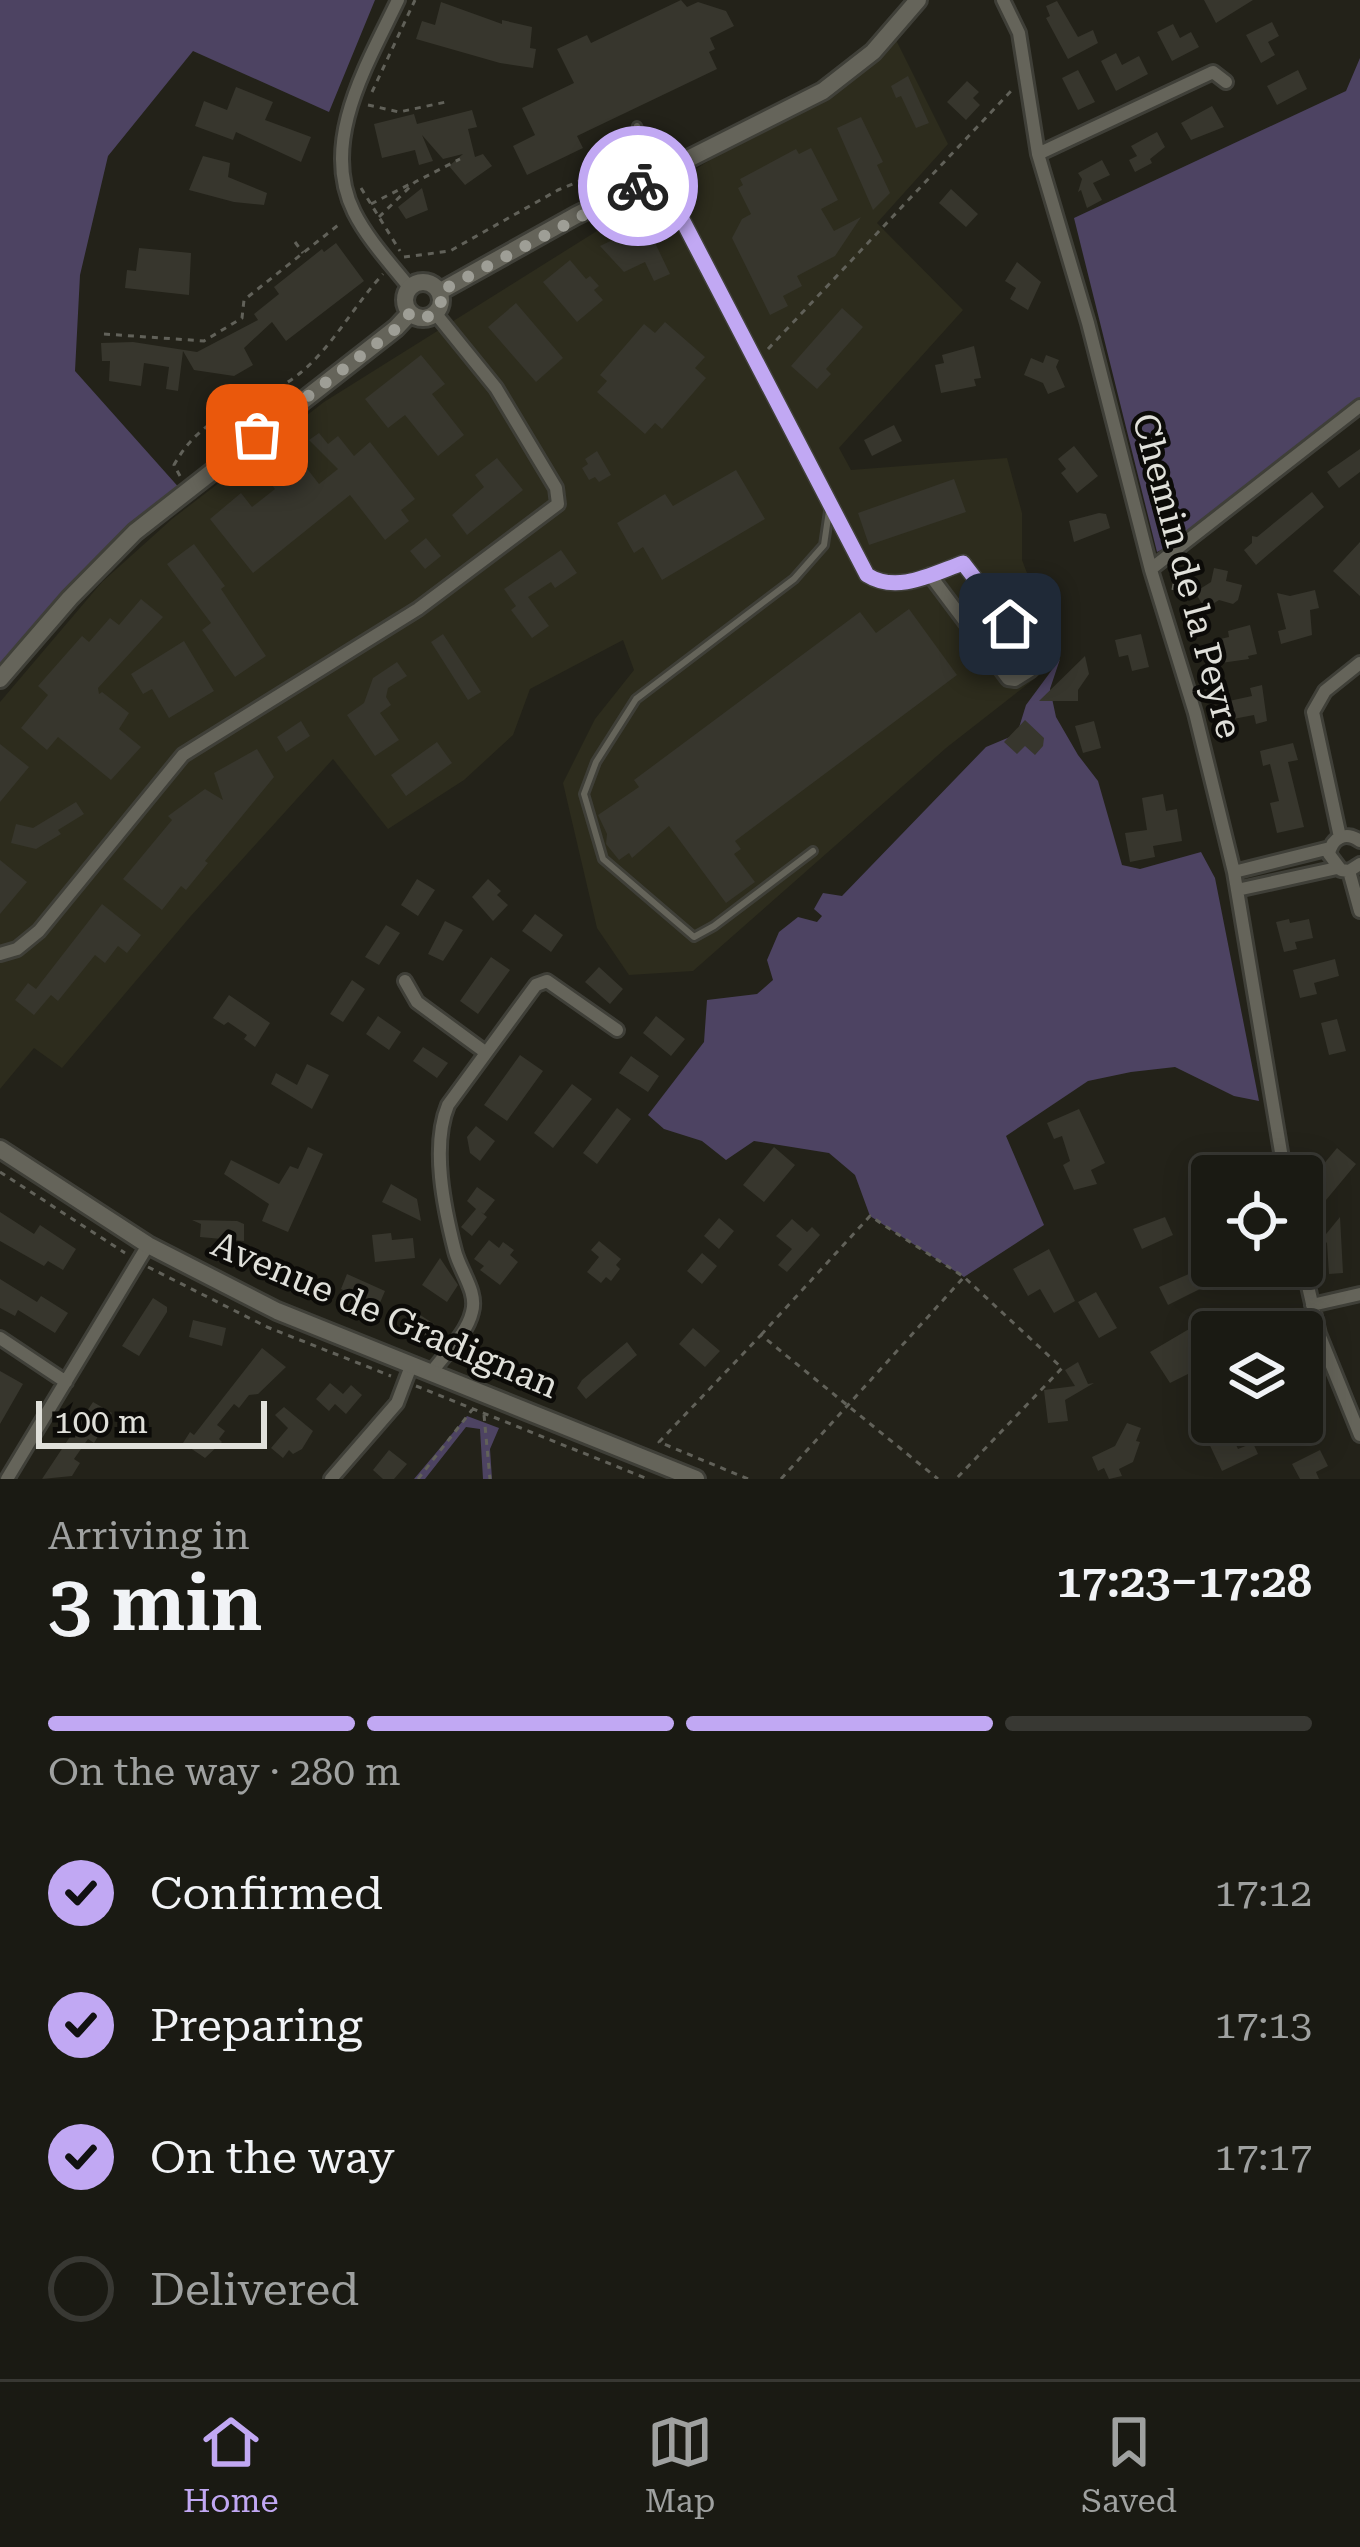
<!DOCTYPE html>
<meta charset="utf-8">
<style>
body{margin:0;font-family:"Roboto Serif",serif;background:#23231c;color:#f1f3f6;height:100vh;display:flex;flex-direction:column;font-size:45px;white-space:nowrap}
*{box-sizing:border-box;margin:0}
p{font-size:39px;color:#9fa1a0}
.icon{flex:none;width:66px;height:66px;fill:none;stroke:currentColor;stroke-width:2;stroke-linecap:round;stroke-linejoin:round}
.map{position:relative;height:1479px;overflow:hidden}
.details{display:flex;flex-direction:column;background:#1a1a13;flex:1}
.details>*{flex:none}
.fabs{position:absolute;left:1191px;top:1155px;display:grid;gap:24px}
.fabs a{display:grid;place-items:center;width:132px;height:132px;border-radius:12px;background:#1a1a13;box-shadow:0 6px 30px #0003,0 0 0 3px #383833;font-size:60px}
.scale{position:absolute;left:36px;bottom:30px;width:231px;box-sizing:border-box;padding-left:12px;border:6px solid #e0e0da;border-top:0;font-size:33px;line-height:42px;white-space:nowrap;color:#e0e0da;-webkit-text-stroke:9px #0c0b08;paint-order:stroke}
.pin{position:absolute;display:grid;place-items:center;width:102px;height:102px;color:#fff;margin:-51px;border-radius:24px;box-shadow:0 6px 18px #0006}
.courier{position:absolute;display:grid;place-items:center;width:120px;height:120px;margin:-60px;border:9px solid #c1a8f3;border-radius:50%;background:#fff;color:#222;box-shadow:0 3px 15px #0007}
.summary em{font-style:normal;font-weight:600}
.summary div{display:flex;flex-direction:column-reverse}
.summary{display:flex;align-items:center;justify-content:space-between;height:204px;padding:0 48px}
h1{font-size:78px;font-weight:600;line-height:90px}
.bar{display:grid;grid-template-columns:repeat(4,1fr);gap:18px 12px;align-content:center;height:144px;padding:0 48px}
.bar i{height:15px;border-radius:9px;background:#383833}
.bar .selected{background:#c1a8f3}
.bar p{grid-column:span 4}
ol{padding:0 48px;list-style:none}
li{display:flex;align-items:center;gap:36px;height:132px}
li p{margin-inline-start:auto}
li .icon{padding:12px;border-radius:50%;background:#c1a8f3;color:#111;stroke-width:4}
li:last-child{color:#9fa1a0}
li i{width:66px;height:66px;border:6px solid #383833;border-radius:50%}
.dock{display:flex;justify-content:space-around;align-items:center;height:168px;border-top:3px solid #383833;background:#1a1a13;font-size:33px;color:#9fa1a0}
.dock a{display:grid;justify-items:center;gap:6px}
.dock .selected{color:#c1a8f3}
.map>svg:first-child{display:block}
</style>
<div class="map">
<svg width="1360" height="1479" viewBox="0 0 1360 1479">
<rect width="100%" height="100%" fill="#232219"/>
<!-- built -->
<path fill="#2d2c1d" d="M894,36L948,144L877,223L963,310L839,448L851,470L1007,458L1022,513V560L1060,659L946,748L693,971L629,975L597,928L563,783L595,719L634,670L623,640L530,689L513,735L464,780L388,829L333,759L190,917L62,1068L34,1048L0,1089V702L102,582L172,519L324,402L790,110Z"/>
<!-- green -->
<path fill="#4d4362" d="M0,0H375L329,112L193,51L108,156L80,275L75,371L182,491L0,679Z
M1360,58V398L1175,543L1157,552L1074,218L1346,91Z
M1060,659L1050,689L1056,717L1078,755L1098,781L1122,865L1140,869L1201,852L1215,878L1259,1101L1234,1096L1175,1067L1131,1072L1088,1081L1006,1136L1044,1225L964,1277L870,1216L855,1175L829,1153L754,1141L726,1160L702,1141L664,1129L648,1115L704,1042L707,1000L757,994L773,980L767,960L779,932L798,917L817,922L822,916L814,909L823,893L842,896L986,747L1017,734L1026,705Z
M467,1416L499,1428L490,1449L492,1479H483L480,1429L466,1427L425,1479H414Z"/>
<!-- building -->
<path fill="#37362d" d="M681,0L687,7L698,2L726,11L734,26L710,38L715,49L709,52L717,69L577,136L583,148L527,175L513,146L535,135L522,108L574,83L557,49L587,35L591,43Z
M1204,0H1253L1216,23Z
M1057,1L1078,37L1093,30L1098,43L1068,59L1046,18L1050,16L1046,6Z
M441,2L502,24V20L532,27L530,48L536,49L533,68L500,63L416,39L422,21L435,25Z
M1272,22L1279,36L1268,42L1275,55L1261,63L1246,35Z
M1173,24L1180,38L1191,32L1199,47L1172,61L1157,32Z
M1116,53L1122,65L1139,56L1148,74L1116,91L1101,61Z
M1078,70L1095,102L1078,110L1062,78Z
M1298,70L1307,89L1277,105L1267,86Z
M908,76L929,123L916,128L901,96L896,98L891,86Z
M967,81L979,92L973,98L980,105L966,120L947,102Z
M236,87L273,102L265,120L311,137L301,162L236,132L233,140L195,126L204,101L227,110Z
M1212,106L1224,127L1191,140L1181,123Z
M472,110L477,127L468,129L475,157L483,154L492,166L465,185L449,166L463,154L443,159L422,135L433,161L419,165L415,150L382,158L374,124L414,114L417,124Z
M861,117L883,162L877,165L890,193L873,210L837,128Z
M1157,132L1165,147L1150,159L1152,163L1135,172L1129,160L1137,156L1131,146Z
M811,148L838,200L821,209L834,231L861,217L835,256L797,276L802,286L783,296L788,306L770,315L732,238L742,219L751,214L738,188L743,185L740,179L796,149L799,154Z
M203,156L230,163L228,177L267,193L264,205L234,202L189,190Z
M1102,160L1110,175L1093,183L1102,200L1087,208L1081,190L1078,192L1082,179L1078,173Z
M422,188L428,210L406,219L398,207Z
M951,189L978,214L966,227L939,203Z
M646,224L670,274L654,281L645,262L624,272L600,246Z
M336,243L364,281L286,341L272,322L244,348L253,365L234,376L194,370L183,351L178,391L166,389L169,367L144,363L141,386L109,381L110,361H102L101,343L133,342L197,352L258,320L254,314L279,294L274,287L322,249L324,252Z
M139,248L191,253L189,295L125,288L127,270L136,271Z
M570,260L586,279L590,276L599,286L594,290L603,300L577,322L543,282Z
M1017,262L1041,282L1028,310L1010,299L1016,288L1005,281Z
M516,303L563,358L536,382L488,327Z
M842,308L863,327L826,369L831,374L817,389L791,366Z
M665,322L705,357L695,368L706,378L662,429L655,423L645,434L597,392L607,381L600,375L644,324L655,333Z
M974,346L981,378L974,379L976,386L941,393L935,365L944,363L942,355Z
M421,355L445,384L432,394L464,435L438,456L405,415L388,428L365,399Z
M1046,355L1059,360L1056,367L1065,387L1048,394L1043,383L1024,375L1031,358L1043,363Z
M894,425L902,441L872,456L864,440Z
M319,433L328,444L338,436L354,456L370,442L415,499L401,510L409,521L385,540L350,495L253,573L210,519L241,493L252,507L275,489L264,475L285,460L296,473L305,466L319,484L338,469L309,440Z
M1074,446L1098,476L1077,493L1061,473L1066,469L1058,459Z
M1360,449V472L1339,488L1327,472Z
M597,451L611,475L599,482L595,477L589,480L582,468L588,464L585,459Z
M497,458L523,490L467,535L452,515L484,487L475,475Z
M736,470L765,519L662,580L643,547L634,553L617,523L665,494L673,506Z
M954,479L966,512L869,545L858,513Z
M1312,492L1324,507L1256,565L1244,550L1252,543V536L1257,537Z
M1099,513L1106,514L1110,528L1074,542L1069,521Z
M426,538L441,556L425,569L410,551Z
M1360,542V596L1333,571Z
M194,544L225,586L221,589L266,656L235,677L202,630L211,623L167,564Z
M561,550L577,573L555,588L551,582L528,597L549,626L532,638L511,610L516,606L504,589Z
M1214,568L1228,571L1226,581L1242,585L1238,600L1233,604L1219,600L1205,609L1195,592L1211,582Z
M1315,590L1319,608L1310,610L1312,635L1281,644L1278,631L1286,629L1277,593L1290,596Z
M141,599L163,617L98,688L99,694L102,692L129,713L119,729L141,747L111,780L58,737L47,750L21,728L48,695L38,686L82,636L89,642L110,618L119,625Z
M909,609L957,675L735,841L741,849L734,854L755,882L726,903L669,826L632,858L629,853L619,860L606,844L607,834L598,815L639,787L634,780L860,612L876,633Z
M1250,625L1257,654L1248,656L1249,659L1221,663L1216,640L1229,637L1228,631Z
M443,634L481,692L468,700L431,642Z
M1141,634L1149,667L1132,671L1128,655L1119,657L1115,640Z
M184,641L214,691L169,718L152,689L143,694L131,674Z
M1085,656L1089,674L1078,690V701H1039Z
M397,662L407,676L388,688L386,697L391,705L380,713L399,740L375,756L347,715L364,703L373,678Z
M1262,685L1267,721L1256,724L1254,715L1233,719L1229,701L1252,696L1250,688Z
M1025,720L1044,738L1043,746L1035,755L1025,746L1017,754L1004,742Z
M301,721L310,736L286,752L277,737Z
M1094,721L1101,748L1083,753L1075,726Z
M437,742L452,763L406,796L391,775Z
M1293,743L1298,760L1288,762L1304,827L1277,833L1270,803L1279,801L1270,764L1263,766L1260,751Z
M0,744L29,767L0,802Z
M257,749L274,777L205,861L208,863L186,890L181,886L162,910L123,879L172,820L168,816L205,789L223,800L214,773Z
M1163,794L1166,811L1177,809L1182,841L1153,846L1155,857L1130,862L1125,833L1147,830L1142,798Z
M76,802L84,814L58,830L61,834L36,849L11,843L16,824L33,828Z
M0,860L27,882L0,914Z
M417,879L435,890L418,916L401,905Z
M488,879L501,891L497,895L508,905L493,921L472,897Z
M102,904L141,935L127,953L118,946L105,963L95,955L58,1001L51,995L34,1015L15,1000L28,983L36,989Z
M535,914L563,935L551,952L522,931Z
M1289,919L1290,923L1309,919L1313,938L1295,942L1297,949L1284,952L1276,922Z
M445,921L463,930L443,961L428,954Z
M386,925L400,933L379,965L365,957Z
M491,957L510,970L478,1014L460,1001Z
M1335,959L1339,976L1314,983L1317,994L1300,998L1293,970Z
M599,967L623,989L610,1004L585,982Z
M352,980L365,989L343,1022L330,1014Z
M229,995L270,1023L255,1047L244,1039L247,1035L228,1022L224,1025L213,1018Z
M378,1016L401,1032L389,1050L366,1034Z
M656,1016L685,1039L671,1056L643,1033Z
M1337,1019L1346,1051L1329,1055L1321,1023Z
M423,1047L448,1063L437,1078L413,1061Z
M520,1055L543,1071L507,1121L484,1105Z
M631,1056L659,1076L648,1092L619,1073Z
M307,1064L329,1075L312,1109L271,1084L276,1073L297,1085Z
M572,1084L592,1099L553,1148L534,1133Z
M617,1108L631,1119L597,1164L583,1153Z
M1079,1109L1105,1163L1091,1170L1097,1184L1074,1190L1063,1165L1070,1161L1062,1136L1054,1139L1047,1123Z
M476,1126L495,1141L480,1161L470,1153L467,1137Z
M308,1147L323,1154L288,1232L262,1221L269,1204L224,1174L231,1160L279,1184L290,1166L298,1169Z
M774,1147L795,1165L764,1202L743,1185Z
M1337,1148L1356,1164L1321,1206L1311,1198L1316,1192L1307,1184Z
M391,1184L417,1199L421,1221L382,1202Z
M477,1187L495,1200L484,1214L481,1212L487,1217L472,1236L461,1227L476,1209L467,1201Z
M0,1212L34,1234L40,1225L76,1249L63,1270L48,1261L44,1266L0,1241Z
M1165,1217L1173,1235L1142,1249L1133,1229Z
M1340,1217L1343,1273L1329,1274L1327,1243L1322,1239Z
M719,1218L734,1231L719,1249L704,1236Z
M792,1219L807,1232L812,1227L820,1235L787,1272L778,1265L792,1249L776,1236Z
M192,1220L237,1221L244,1224V1241L200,1237L201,1224Z
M391,1233L392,1240L413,1238L415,1258L375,1262L372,1235Z
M489,1240L499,1248L503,1242L514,1250L510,1255L518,1262L500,1285L480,1270L484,1266L474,1259Z
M599,1241L621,1259L616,1265L620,1269L611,1281L606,1277L601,1283L587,1272L599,1257L591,1250Z
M1049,1249L1075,1301L1054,1313L1040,1289L1028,1296L1013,1269Z
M702,1253L717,1266L702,1284L687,1271Z
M440,1258L458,1285L447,1302L422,1285Z
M1198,1270L1206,1286L1168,1305L1159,1287Z
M347,1274L385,1291L376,1312L348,1300L351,1294L341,1289Z
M0,1279L37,1302L41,1296L68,1313L55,1333L18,1310L15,1316L0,1308Z
M1096,1292L1117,1328L1099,1338L1078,1302Z
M153,1298L167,1307V1312L139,1356L122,1346Z
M1276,1308L1286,1332H1262L1255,1318Z
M411,1309L434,1324L428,1337L403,1323Z
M193,1320L226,1328L222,1346L189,1337Z
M1201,1322L1212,1346V1362L1170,1383L1150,1352Z
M693,1328L720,1351L705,1367L679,1344Z
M627,1342L637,1355L586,1399L577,1388L582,1380Z
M262,1348L286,1367L258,1394L249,1395L239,1408L234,1404L217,1425L225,1431L219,1439L222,1442L205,1458L183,1443L190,1432L194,1435Z
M1078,1362L1088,1384L1094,1383L1065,1400L1068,1421L1048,1423L1044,1390L1075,1386L1065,1370Z
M0,1371L23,1384L0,1424Z
M330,1383L343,1394L351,1385L362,1395L346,1414L335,1404L329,1411L316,1399Z
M93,1402L112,1413L94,1443L88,1439L74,1459L80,1463L72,1476L42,1479Z
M284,1407L313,1431L302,1449L293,1454L289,1450L283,1458L271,1448L288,1428L275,1415Z
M1127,1423L1141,1428L1136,1441L1140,1442L1133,1462L1119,1469L1122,1476L1109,1479L1104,1468L1098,1471L1092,1457L1115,1446Z
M1227,1425L1238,1449L1253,1443L1258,1454L1222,1471L1205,1435Z
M389,1450L407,1464L394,1479H383L373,1470Z
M1320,1450L1328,1466L1316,1472L1319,1479H1300L1292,1464Z"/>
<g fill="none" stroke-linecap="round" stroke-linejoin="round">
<defs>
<path id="lane" d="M637,126L657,172
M813,851L714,926L694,937L603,859L584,794L596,762L636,699L794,579L824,545L829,511"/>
<path id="street" d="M398,0C368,63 319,142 354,212C368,240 391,264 410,288
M1003,0L1019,33L1038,154L1088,323L1151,570L1195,713L1234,872L1285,1176
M1038,154L1213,72L1226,82
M659,175L867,575C897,594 932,574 963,563L1034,655L1031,670L1015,680L1008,679L930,575
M1151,569L1360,406
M1340,837L1313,712L1325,691L1360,663
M1360,841C1346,831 1332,837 1329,854L1341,870L1349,871L1360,864
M1349,871L1360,911
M1234,872L1330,848
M1237,890L1337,868
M0,954L17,949L39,931L183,755L418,609L558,504L556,488L496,388L436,314
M405,981L417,1002L485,1052
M1302,1260L1319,1334L1360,1435
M1312,1305L1360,1294
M0,1338L66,1382
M431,1373C444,1355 467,1334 472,1312C478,1292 460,1271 455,1251C444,1208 431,1146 448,1105L536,985L547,981L617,1030
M7,1479L148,1245
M331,1479L397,1403L411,1366"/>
<path id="secondary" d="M405 300a18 18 0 1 1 36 0a18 18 0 1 1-36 0Z
M439,292L575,216L823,91L873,52L918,0
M0,679L70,598L135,532L396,328L410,313
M0,1149L148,1245L277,1311L696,1479"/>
</defs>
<!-- lane casing -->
<use href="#lane" stroke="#3f3f38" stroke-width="12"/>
<!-- street casing -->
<use href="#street" stroke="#3f3f38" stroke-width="18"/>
<!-- secondary casing -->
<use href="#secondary" stroke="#3f3f38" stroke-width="22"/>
<!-- path -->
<path stroke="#616159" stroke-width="3" stroke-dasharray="6 6" stroke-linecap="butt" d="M372,92L415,0
M368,105L399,112L446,102
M361,188L400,251
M371,204L410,184
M379,217L415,182L460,159
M295,242L303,253
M404,257L450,251L558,190L636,158
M104,334L204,341L242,318L244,300L342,222
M768,349L1012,90
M180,476L174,465C207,405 258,411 306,368C335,342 356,303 383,274
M1173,590L1177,565
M0,1172L125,1253
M148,1267L267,1327L391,1376
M761,1335L870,1216L964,1277L1062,1368L956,1479
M416,1386L648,1479
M484,1415L490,1479
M418,1479L472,1410
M748,1479L659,1442L761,1335L938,1479
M781,1479L964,1277"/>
<!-- lane -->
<use href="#lane" stroke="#65645a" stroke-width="6"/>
<!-- street -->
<use href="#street" stroke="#65645a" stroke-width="12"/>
<!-- secondary -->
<use href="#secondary" stroke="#65645a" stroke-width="16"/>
</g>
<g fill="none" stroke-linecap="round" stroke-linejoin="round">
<!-- done -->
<path stroke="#9e9e96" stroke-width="12" stroke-dasharray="0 21.6" d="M257,435L397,328L410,313L420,319L436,314L441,303L439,292L638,186"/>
<!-- route -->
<path stroke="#c1a8f3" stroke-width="15" d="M638,186L659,175L867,575C897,594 932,574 963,563L1010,624"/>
</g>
<g text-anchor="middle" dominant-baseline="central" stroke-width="9" stroke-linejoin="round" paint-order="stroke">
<!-- street labels -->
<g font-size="36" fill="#e0e0da" stroke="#0c0b08">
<text transform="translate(1187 576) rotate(75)">Chemin de la Peyre</text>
<text transform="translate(385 1315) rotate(23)">Avenue de Gradignan</text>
</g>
</g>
</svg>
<div class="fabs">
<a><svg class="icon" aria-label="locate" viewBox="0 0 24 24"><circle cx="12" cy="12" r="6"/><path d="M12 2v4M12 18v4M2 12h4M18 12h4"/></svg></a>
<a><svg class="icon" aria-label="layers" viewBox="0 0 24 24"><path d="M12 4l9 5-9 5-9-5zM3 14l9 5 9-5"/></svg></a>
</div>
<div class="scale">100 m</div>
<div class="pin" style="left:257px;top:435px;background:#ea580c"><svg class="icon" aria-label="bag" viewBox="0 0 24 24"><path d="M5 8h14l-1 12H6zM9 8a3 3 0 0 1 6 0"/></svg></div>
<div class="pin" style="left:1010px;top:624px;background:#1f2937"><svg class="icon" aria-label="home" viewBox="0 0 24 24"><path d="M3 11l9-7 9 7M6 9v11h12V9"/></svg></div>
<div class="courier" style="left:638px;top:186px"><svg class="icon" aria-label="bike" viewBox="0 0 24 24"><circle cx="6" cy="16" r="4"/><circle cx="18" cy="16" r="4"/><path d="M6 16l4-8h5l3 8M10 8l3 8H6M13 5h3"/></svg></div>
</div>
<section class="details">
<div class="summary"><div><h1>3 min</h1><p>Arriving in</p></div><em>17:23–17:28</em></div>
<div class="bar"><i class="selected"></i><i class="selected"></i><i class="selected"></i><i></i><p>On the way · 280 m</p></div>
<ol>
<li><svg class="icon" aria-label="check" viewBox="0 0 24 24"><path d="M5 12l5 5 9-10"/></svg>Confirmed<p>17:12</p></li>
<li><svg class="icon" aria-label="check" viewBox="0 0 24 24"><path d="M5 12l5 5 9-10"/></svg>Preparing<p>17:13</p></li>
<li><svg class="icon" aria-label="check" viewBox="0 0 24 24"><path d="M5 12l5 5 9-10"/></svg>On the way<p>17:17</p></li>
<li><i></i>Delivered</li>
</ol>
</section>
<nav class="dock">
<a class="selected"><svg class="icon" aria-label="home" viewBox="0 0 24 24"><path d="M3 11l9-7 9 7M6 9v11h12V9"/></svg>Home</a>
<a><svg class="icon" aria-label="map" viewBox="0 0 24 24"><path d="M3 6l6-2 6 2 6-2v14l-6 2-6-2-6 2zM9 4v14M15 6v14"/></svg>Map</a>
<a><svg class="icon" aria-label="saved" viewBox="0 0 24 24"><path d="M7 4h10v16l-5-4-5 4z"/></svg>Saved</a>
</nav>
